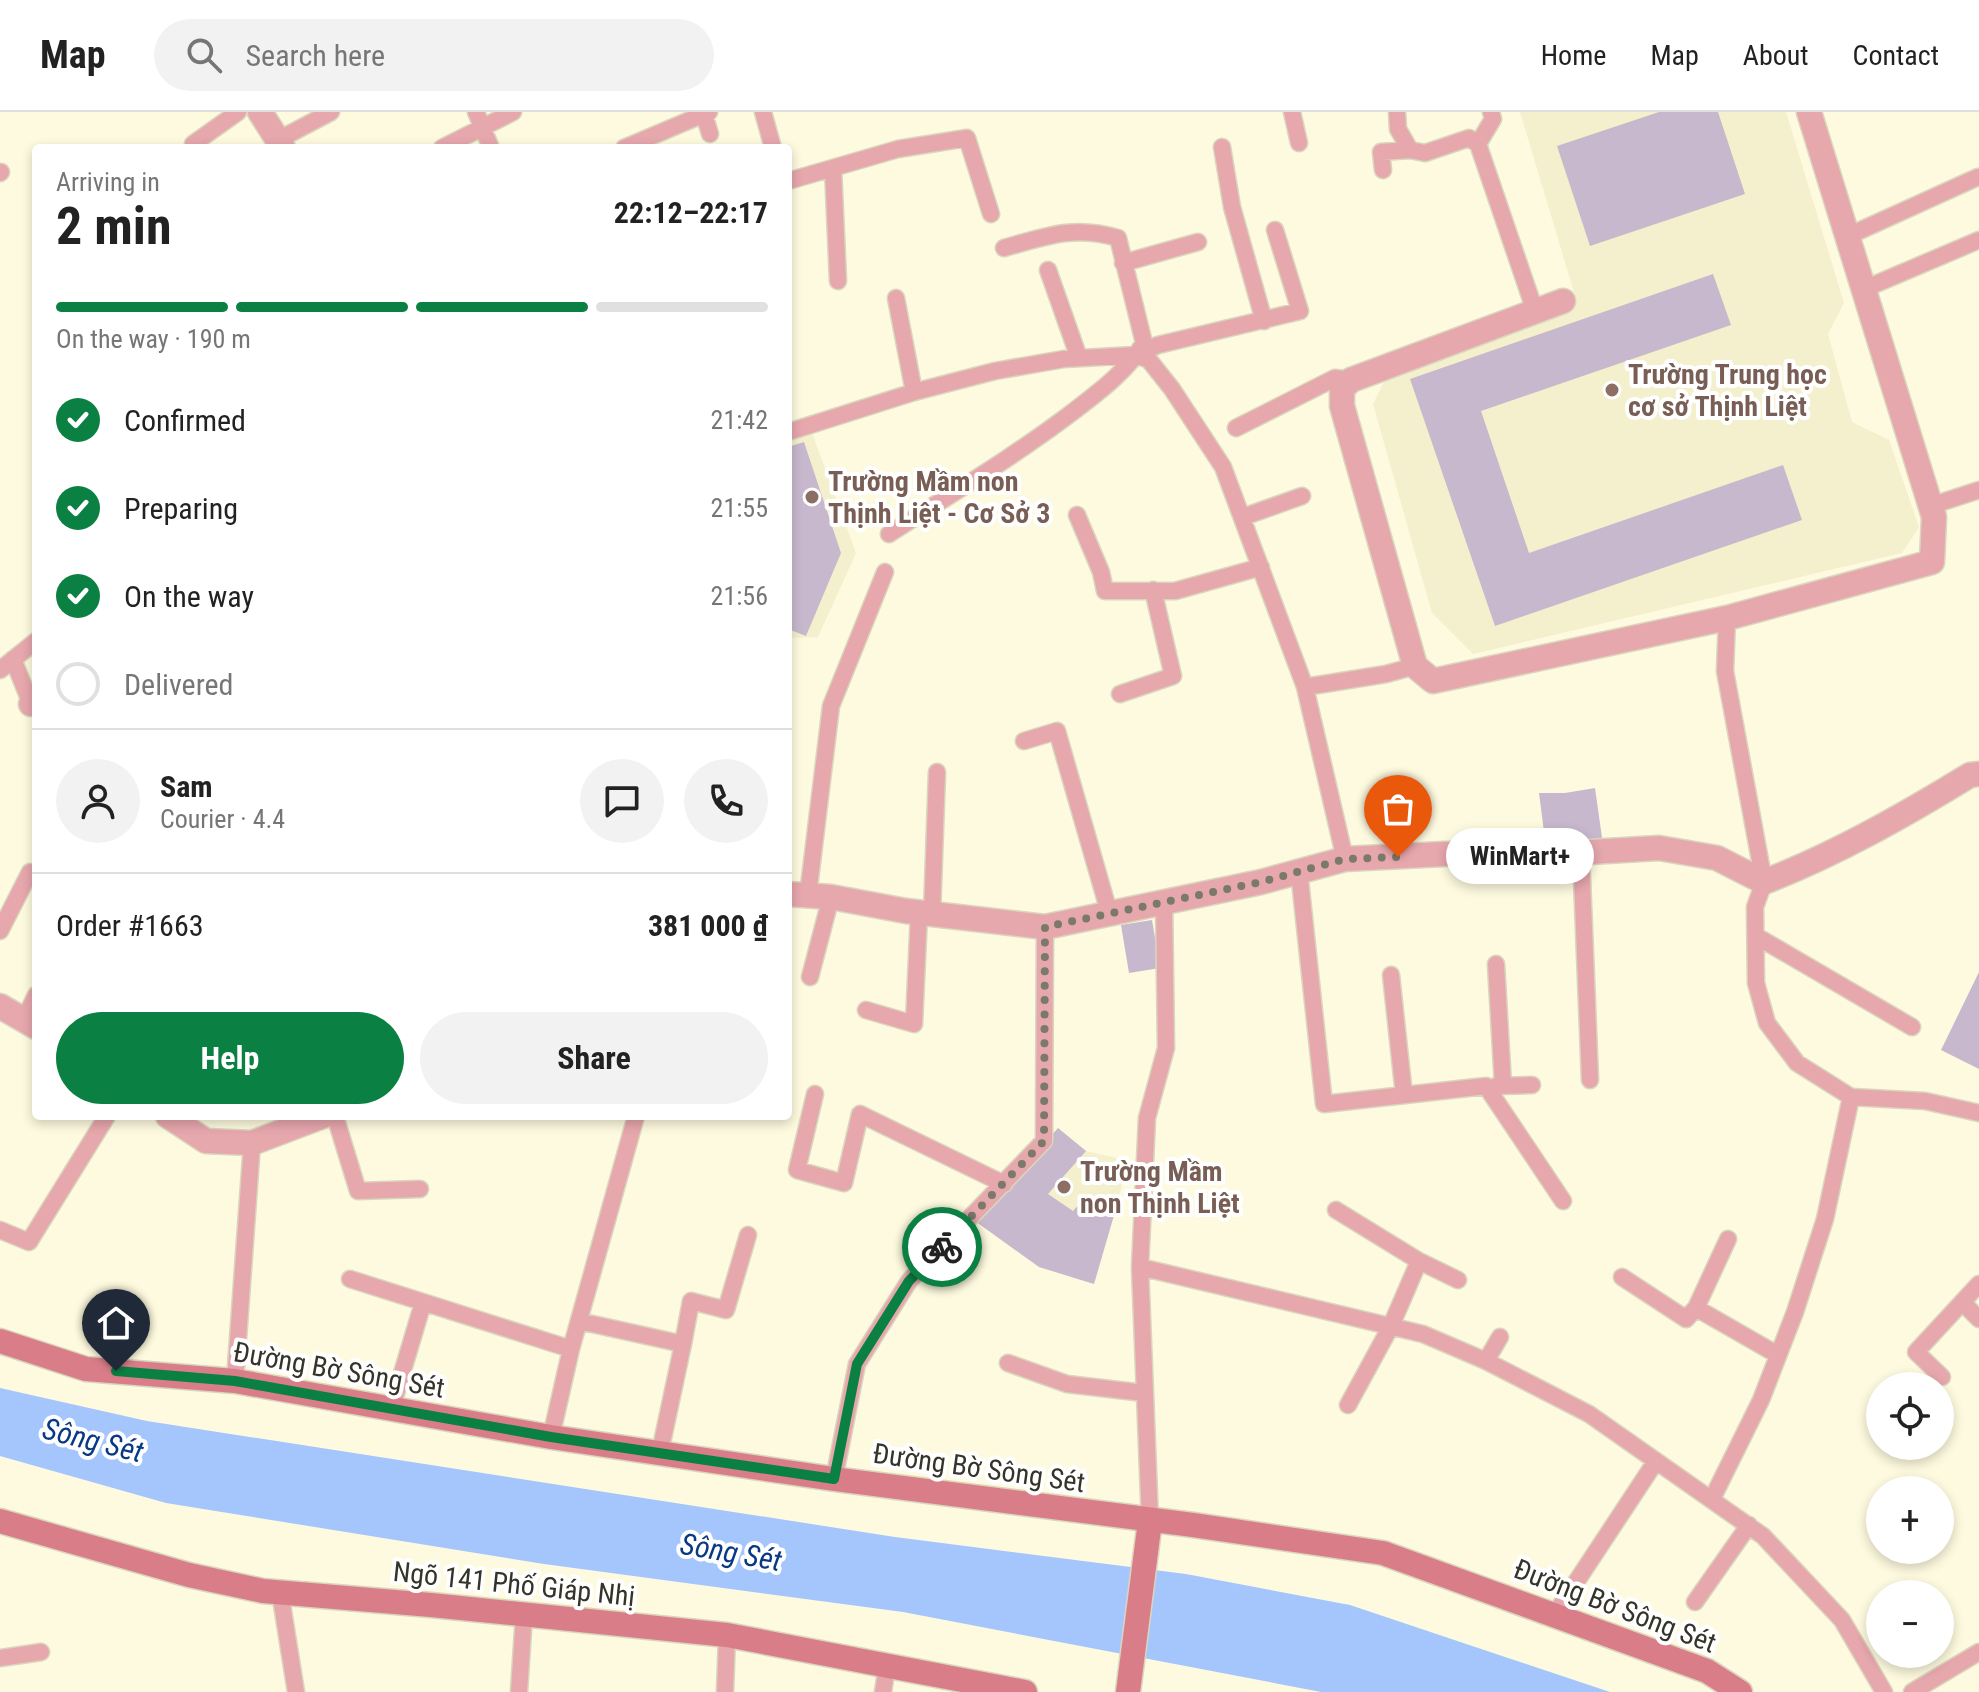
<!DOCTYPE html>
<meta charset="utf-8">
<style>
body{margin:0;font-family:"Roboto Condensed",sans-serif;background:#f2f2f2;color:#222;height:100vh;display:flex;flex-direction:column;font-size:30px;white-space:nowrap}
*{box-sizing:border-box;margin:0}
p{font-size:26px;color:#767676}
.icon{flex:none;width:44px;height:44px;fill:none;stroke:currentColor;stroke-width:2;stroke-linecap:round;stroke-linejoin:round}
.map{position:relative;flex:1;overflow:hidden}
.drawer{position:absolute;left:32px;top:32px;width:760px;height:976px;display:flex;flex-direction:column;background:#fff;border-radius:8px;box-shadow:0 4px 12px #0003}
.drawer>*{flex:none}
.fabs{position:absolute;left:1866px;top:1260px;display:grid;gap:16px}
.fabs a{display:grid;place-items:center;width:88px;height:88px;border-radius:50%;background:#fff;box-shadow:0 4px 12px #0003;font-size:40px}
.pin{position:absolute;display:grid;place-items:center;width:68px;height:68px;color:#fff;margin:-82px -34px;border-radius:50% 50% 50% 0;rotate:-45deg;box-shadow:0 0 8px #0007}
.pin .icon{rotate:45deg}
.courier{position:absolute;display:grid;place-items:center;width:80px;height:80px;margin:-40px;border:6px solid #0b8043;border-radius:50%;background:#fff;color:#222;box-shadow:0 2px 10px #0007}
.bubble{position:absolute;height:56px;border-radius:28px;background:#fff;box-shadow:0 4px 12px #0003;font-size:26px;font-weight:700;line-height:56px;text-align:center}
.summary em{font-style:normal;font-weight:700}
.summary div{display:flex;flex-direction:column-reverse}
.summary{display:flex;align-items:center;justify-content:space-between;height:136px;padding:0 24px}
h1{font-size:52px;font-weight:700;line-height:60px}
.bar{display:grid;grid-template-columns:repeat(4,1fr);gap:12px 8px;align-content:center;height:96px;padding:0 24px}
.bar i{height:10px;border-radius:6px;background:#e0e0e0}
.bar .on{background:#0b8043}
.bar p{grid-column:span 4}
.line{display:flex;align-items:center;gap:20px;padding:0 24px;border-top:2px solid #e0e0e0}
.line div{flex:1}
.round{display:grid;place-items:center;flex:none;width:84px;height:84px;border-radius:42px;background:#f2f2f2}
ol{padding:0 24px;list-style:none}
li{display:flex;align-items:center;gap:24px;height:88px}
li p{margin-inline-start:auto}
li .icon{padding:8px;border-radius:50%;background:#0b8043;color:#fff;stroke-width:4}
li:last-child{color:#767676}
li i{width:44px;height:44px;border:4px solid #e0e0e0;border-radius:50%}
.button{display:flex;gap:16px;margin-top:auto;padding:16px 24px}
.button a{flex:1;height:92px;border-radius:48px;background:#0b8043;color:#fff;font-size:32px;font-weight:700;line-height:92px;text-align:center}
.button a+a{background:#f2f2f2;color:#222}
header{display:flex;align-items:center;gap:48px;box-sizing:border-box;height:112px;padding:0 40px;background:#fff;border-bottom:2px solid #e0e0e0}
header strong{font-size:38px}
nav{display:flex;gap:44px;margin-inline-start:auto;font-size:28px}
.search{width:560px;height:72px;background:#f2f2f2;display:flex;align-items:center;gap:20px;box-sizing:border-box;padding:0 28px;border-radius:44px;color:#767676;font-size:30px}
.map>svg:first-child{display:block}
</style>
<header>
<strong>Map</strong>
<div class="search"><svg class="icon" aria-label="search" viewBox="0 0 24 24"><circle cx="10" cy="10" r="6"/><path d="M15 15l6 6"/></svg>Search here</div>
<nav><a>Home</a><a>Map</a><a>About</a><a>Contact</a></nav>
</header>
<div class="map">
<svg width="1979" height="1580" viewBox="0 0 1979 1580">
<rect width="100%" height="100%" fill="#fefadf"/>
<!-- built -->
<path fill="#f4efcc" d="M1520,0H1786L1844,191L1828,222L1852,310L1889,328L1919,415L1902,441L1473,542L1432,501L1373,292L1387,264L1577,190Z
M812,321L856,441L818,525L788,526V330Z
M1058,1016L1086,1039L1129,1049L1094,1172L1039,1155L975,1109Z"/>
<!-- water -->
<path fill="#a5c6fd" d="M0,1276L147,1309L895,1425L1186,1462L1350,1493L1610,1580H1321L903,1500L544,1452L166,1391L0,1344Z"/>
<!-- building -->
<path fill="#c8b8ce" d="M1659,0H1718L1745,82L1590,134L1557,34Z
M1713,162L1731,213L1481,299L1529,441L1783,353L1802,408L1495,514L1410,267Z
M804,330L841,441L806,524L788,517V335Z
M1595,676L1604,740L1546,736L1539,681H1565Z
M1152,808L1160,856L1129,861L1121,813Z
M1979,860V957L1941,938Z
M1058,1016L1086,1039L1048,1082L1073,1099L1083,1088L1115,1100L1094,1172L1039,1155L975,1109Z"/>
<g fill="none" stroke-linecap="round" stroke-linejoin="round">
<defs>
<path id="lane" d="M476,0L491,36
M763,0L773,36
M1292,0L1299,31
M1397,0L1398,17L1410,38L1425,41L1469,26L1478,32L1535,199
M704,2L710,22
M278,28L331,0
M193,32L238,0
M1478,32L1493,7L1491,0
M1222,35L1232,95L1264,209
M442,36L513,0
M624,36L709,0
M833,56L838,169
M1383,58L1381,40L1410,38
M0,61L1,60
M788,69L898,37L967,26L991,102
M1848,124L1978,65
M1123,151L1198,130
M1048,158L1079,246
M1864,177L1979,128
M896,186L914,280
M1136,243L1158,233L1300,199L1275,118
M1236,316L1335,266L1351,268
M788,320L914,280L995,259L1064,247L1136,243L1149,248L1172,277L1223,355L1305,575
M1930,394L1979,378
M1077,403L1101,460L1105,479H1175L1261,455
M1243,405L1302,384
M889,422C951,382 1015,344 1074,299C1100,279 1127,259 1144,231L1118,126C1074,113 1046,124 1004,136
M1727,506L1725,559L1764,770L1755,795L1756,871L1767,911L1797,951L1851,985L1925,989L1979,1001
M13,547L31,592
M0,558L36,529
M1120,582L1173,564L1153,478
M1024,629L1057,619L1109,800
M1581,741L1590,968
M1345,747L1305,575L1386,562L1415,554
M1299,759L1324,992L1486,974L1563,1089
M808,783L831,594L885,460
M932,802L937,660
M0,819L30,760
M1756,824L1912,915
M1496,852L1503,973
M1391,863L1404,983
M810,865L831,785
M866,898L914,912L919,801
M24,908L36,883
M1496,974L1532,973
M815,982L797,1058L844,1071L860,1002L1004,1072
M335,1004L358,1079L420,1077
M1336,1098L1419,1149L1458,1168
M0,1118L29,1130L107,1004
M1140,1155L1423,1222L1486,1249L1589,1302L1763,1424L1842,1508L1884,1580
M1622,1165L1686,1207L1696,1196L1778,1243
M350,1167L571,1237
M1962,1190L1979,1207
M1696,1196L1728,1127
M579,1209L683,1232L691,1189L726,1198L748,1123
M1486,1249L1500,1225
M1008,1251L1067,1272L1144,1281
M1942,1265L1916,1240L1979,1172
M235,1269L252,1031
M1348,1293L1391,1214L1419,1149
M391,1298L423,1191
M551,1325L571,1237L636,1004
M660,1340L683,1232
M834,1367L857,1252L909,1169L1044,1029L1045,815
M1712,1387L1761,1288L1795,1200L1825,1107L1851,985
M1150,1409L1140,1155L1147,1006L1166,936L1164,789
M280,1480L296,1580
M1695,1490L1749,1413
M1555,1502L1656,1349
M0,1546L41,1540
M519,1580L524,1502
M725,1580L727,1523
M883,1580L887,1554
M1912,1580L1979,1540"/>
<path id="street" d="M260,0L283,36
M1563,189L1351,268L1342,277V294L1415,554L1433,569L1727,506L1932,450L1934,405L1809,0
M31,592L36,590
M788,782L831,785L906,799L1045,815L1261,770L1345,747L1444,742L1572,741L1659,736L1717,746L1764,770C1836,742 1903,704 1970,663L1979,662
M0,894L36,915
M168,1004L206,1029L252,1031L323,1004"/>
<path id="secondary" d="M0,1229L86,1257L235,1269L551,1325L834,1367L1193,1413L1383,1441L1707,1559L1740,1580
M0,1409L189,1463L263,1479L431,1493L727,1523L1025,1580
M1128,1580L1150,1409"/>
</defs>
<!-- lane casing -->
<use href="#lane" stroke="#dad6be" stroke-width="19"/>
<!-- street casing -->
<use href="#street" stroke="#dad6be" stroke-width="27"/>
<!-- secondary casing -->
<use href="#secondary" stroke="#dad6be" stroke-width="27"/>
<!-- lane -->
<use href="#lane" stroke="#e6a7ad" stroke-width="16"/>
<!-- street -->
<use href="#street" stroke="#e6a7ad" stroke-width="24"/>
<!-- secondary -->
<use href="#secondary" stroke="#d97e89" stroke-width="24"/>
</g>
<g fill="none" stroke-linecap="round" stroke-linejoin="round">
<!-- done -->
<path stroke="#7b7969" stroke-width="8" stroke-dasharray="0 14.4" d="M942,1135L1044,1029L1045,815L1261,770L1345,747L1398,745"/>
<!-- route -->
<path stroke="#0b8043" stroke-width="10" d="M116,1259L235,1269L551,1325L834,1367L857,1252L909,1169L942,1135"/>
</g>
<!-- markers -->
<g fill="#8d6e63" stroke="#fff" stroke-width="3">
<circle cx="1612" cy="278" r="8"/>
<circle cx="812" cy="385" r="8"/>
<circle cx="1064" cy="1075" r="8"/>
</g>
<g text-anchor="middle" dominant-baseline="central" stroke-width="8" stroke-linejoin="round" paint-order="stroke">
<!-- education labels -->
<g font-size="28" font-weight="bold" fill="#785e54" stroke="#fff" text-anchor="start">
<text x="1628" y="262">Trường Trung học<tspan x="1628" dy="32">cơ sở Thịnh Liệt</tspan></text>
<text x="828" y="369">Trường Mầm non<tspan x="828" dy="32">Thịnh Liệt - Cơ Sở 3</tspan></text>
<text x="1080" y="1059">Trường Mầm<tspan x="1080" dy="32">non Thịnh Liệt</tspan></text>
</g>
<!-- street labels -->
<g font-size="28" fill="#353429" stroke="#fff">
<text transform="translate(339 1258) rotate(10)">Đường Bờ Sông Sét</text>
<text transform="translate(979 1356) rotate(8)">Đường Bờ Sông Sét</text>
<text transform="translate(514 1472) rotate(6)">Ngõ 141 Phố Giáp Nhị</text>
<text transform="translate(1615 1494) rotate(21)">Đường Bờ Sông Sét</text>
</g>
<!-- water labels -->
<g font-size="30" font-style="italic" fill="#093984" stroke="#fff">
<text transform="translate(93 1328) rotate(14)">Sông Sét</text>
<text transform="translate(731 1440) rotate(10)">Sông Sét</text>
</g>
</g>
</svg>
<div class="fabs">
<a><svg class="icon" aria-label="locate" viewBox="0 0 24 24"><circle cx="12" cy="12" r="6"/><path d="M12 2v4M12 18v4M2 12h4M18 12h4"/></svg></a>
<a>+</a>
<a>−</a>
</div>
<div class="pin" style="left:1398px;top:745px;background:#ea580c"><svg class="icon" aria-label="bag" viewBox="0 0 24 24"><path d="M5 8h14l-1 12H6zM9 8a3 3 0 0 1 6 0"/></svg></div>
<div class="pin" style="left:116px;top:1259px;background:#1f2937"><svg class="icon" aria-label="home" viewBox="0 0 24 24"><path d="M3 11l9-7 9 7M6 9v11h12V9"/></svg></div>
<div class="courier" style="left:942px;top:1135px"><svg class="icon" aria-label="bike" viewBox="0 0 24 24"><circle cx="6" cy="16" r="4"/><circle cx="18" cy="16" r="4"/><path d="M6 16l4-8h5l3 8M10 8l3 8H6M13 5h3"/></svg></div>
<div class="bubble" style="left:1446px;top:716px;width:148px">WinMart+</div>
<section class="drawer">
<div class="summary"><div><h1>2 min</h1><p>Arriving in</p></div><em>22:12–22:17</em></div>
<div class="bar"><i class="on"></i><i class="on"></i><i class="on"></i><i></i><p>On the way · 190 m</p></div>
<ol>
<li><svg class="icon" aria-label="check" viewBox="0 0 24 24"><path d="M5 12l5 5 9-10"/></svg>Confirmed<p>21:42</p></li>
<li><svg class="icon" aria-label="check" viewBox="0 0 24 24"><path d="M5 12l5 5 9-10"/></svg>Preparing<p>21:55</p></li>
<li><svg class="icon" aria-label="check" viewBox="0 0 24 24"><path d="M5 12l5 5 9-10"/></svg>On the way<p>21:56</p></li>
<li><i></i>Delivered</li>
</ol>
<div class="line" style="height:144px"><a class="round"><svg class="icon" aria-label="person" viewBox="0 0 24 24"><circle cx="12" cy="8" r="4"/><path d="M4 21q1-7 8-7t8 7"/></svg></a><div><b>Sam</b><p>Courier · 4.4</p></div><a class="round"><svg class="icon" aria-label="chat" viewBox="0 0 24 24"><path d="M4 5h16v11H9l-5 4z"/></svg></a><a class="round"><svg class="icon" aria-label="phone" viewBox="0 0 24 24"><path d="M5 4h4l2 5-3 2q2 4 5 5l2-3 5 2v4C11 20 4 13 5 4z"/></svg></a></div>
<div class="line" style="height:104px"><div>Order #1663</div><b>381 000 ₫</b></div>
<div class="button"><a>Help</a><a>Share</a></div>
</section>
</div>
